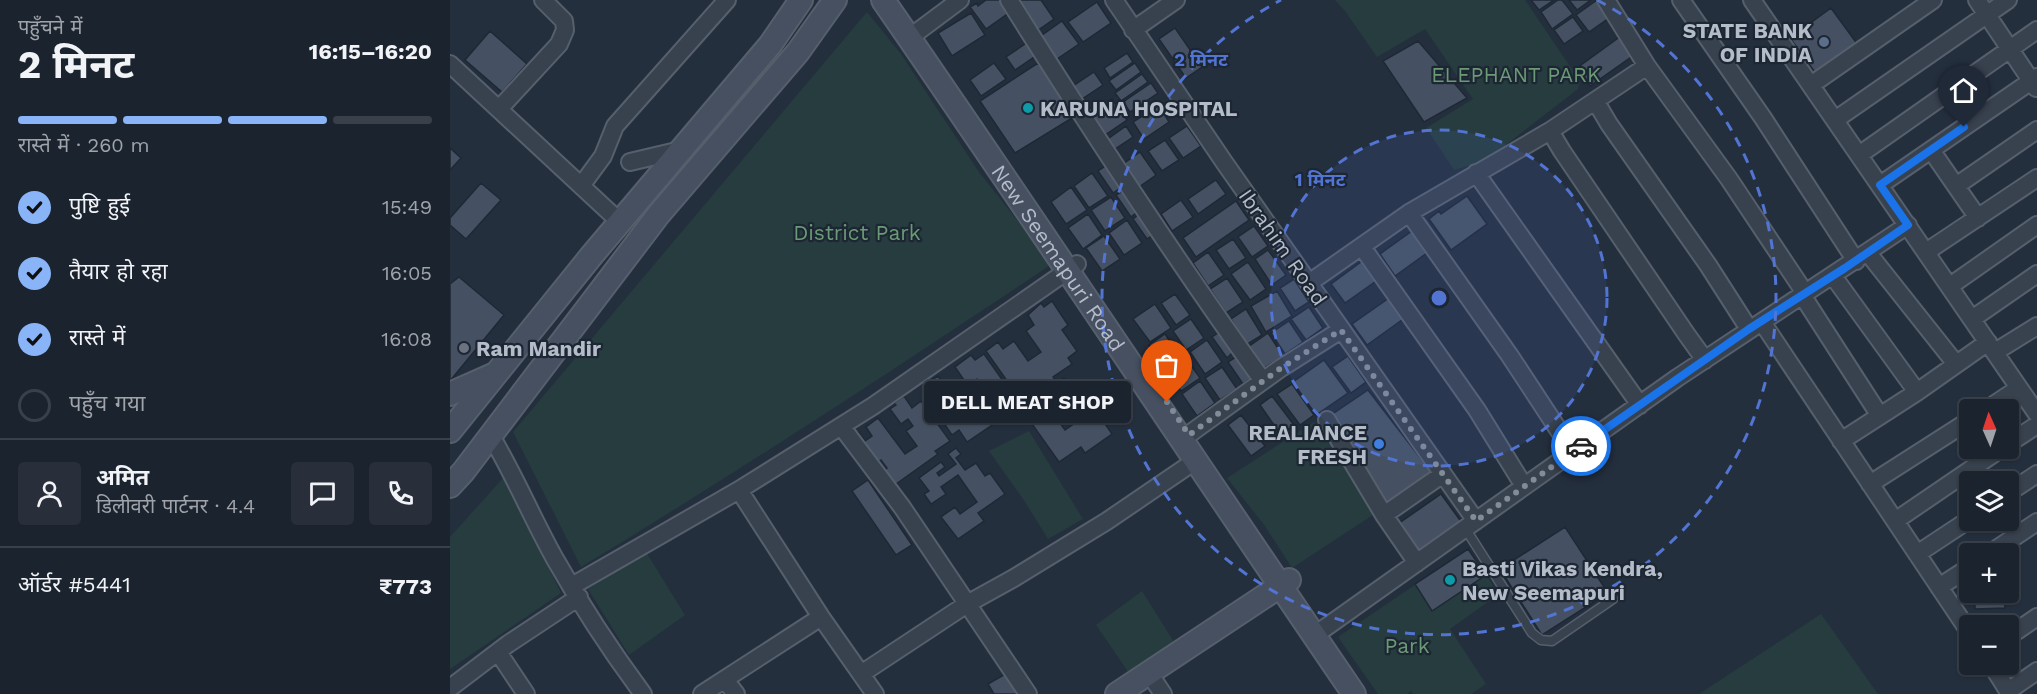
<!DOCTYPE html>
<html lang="hi">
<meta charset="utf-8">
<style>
body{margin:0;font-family:"Work Sans","Noto Sans Devanagari",sans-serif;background:#282f3a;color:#f1f3f6;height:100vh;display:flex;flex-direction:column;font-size:22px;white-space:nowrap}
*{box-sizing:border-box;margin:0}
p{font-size:20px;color:#a0a4aa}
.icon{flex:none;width:33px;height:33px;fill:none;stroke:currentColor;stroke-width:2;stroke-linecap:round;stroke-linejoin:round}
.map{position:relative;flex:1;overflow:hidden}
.details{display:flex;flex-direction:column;background:#1b232e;width:450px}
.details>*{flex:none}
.needle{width:39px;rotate:357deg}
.fabs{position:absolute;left:1509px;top:399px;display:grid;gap:12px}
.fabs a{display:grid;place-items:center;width:60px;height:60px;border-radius:6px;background:#1b232e;box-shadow:0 2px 4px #0004,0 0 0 2px #39404a;font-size:30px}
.pin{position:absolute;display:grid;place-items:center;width:51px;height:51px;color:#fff;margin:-62px -26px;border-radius:50% 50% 50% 0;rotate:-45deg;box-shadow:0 0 6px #0007}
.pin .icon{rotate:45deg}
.courier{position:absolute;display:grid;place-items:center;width:60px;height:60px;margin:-30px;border:4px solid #1a73e8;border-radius:50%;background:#fff;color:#222;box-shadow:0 2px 8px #0007}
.bubble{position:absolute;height:42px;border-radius:6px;background:#1b232e;box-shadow:0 2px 4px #0004,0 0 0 2px #39404a;font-size:20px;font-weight:700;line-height:42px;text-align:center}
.overview em{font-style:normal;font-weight:700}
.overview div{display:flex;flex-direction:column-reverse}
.overview{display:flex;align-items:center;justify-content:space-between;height:102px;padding:0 18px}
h1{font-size:39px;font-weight:700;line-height:45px}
.bar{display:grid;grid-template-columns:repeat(4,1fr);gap:9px 6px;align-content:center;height:72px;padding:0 18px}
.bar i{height:8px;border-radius:4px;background:#39404a}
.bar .active{background:#8ab4f8}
.bar p{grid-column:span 4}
.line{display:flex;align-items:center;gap:15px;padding:0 18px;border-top:2px solid #39404a}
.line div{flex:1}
.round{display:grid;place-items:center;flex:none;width:63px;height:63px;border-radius:6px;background:#282f3a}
ol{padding:0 18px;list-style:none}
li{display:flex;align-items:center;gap:18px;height:66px}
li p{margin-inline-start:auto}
li .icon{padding:6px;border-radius:50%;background:#8ab4f8;color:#111;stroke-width:4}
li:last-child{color:#a0a4aa}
li i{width:33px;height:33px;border:3px solid #39404a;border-radius:50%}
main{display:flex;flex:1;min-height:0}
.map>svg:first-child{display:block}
</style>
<main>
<section class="details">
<div class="overview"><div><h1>2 मिनट</h1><p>पहुँचने में</p></div><em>16:15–16:20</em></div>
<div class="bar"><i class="active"></i><i class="active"></i><i class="active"></i><i></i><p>रास्ते में · 260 m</p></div>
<ol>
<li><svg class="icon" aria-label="check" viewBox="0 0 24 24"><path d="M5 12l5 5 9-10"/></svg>पुष्टि हुई<p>15:49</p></li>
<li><svg class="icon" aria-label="check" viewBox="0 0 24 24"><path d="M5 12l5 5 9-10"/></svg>तैयार हो रहा<p>16:05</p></li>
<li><svg class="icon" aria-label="check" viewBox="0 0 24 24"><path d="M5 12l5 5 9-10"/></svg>रास्ते में<p>16:08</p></li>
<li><i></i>पहुँच गया</li>
</ol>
<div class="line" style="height:108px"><a class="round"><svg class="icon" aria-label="person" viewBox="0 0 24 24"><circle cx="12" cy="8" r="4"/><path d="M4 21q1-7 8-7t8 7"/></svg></a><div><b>अमित</b><p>डिलीवरी पार्टनर · 4.4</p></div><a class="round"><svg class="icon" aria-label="chat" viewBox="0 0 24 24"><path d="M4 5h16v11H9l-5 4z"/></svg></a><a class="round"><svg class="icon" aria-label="phone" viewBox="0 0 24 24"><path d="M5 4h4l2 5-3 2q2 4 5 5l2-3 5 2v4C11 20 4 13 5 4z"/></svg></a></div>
<div class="line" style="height:78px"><div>ऑर्डर #5441</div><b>₹773</b></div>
</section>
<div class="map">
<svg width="1587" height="694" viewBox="0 0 1587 694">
<rect width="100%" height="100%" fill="#242f3e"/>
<!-- green -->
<path fill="#263c3f" d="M885,0H1075L1130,81L1128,89L1035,161L1004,170L976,128L1023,99L975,29L927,57L895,11Z
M417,12L451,54L529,172L602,264C446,368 291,470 131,567L63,432Z
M864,422L926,513L842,568L815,526L777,478Z
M579,431L633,519L598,539L573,499L539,451Z
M54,477L111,593L0,669V537Z
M1018,549L1049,594L1000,629L1036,684L1021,694H963L961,691L957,694H928L888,637Z
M196,552L235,615L179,655L138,589Z
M692,591L724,642L679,673L646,625Z
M1371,614L1428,694H1249Z"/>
<!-- building -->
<path fill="#455162" stroke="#1f2835" stroke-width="1.5" d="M536,0H552L560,12L536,29L520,7L527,3L528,6Z
M561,0H591L604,19L584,33Z
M1081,0H1104L1089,10Z
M1108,0H1112L1123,14L1102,29L1091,12Z
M1119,0H1141L1127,10Z
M1147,0L1159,18L1139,32L1126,15Z
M647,2L661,23L633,42L618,22Z
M1381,8L1408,45L1367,75L1340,38Z
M521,13L535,35L502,56L488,33Z
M1123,17L1133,31L1114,44L1104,30Z
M612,21L629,44L604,61L588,38Z
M725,28L752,67L736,78L709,39Z
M40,31L77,64L52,92L15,60Z
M1171,36L1184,55L1140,86L1127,68Z
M968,41L1017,98L974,122L933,61Z
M578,42L587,55L565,70L556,57Z
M677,53L683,62L660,78L654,68Z
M544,63L556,79L531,96L520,80Z
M588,63L627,115L565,153L530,101Z
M685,63L691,72L666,90L659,81Z
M644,72L653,85L629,101L620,88Z
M692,74L698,82L671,101L665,93Z
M701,83L708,93L680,112L673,102Z
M662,99L677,120L655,135L641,114Z
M709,105L719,122L694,139L683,122Z
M676,126L683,137L662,151L655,141Z
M737,126L751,146L733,158L719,138Z
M715,140L729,160L712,171L698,151Z
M0,148L11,158L0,170Z
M690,152L706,175L689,187L673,164Z
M660,163L676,184L663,193L648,171Z
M642,173L658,196L639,208L624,186Z
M766,180L776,194L748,214L738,199Z
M31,183L51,200L16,239L0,225V218Z
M621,187L637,210L616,224L601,202Z
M675,190L691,209L681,217L666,195Z
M1017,196L1037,224L1001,250L979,219L989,211L991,214Z
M661,197L675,218L655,231L641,210Z
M731,200L743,217L722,231L711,214Z
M786,201L799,220L746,257L733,238Z
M693,211L707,232L697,239L683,219Z
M638,214L652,235L633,249L618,228Z
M677,220L692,243L674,255L659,233Z
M804,226L818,246L802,257L788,237Z
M962,231L977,253L945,276L930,254Z
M654,236L670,259L652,271L636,248Z
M783,239L796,258L779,269L766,250Z
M818,250L836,275L822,285L805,259Z
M758,252L774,275L758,286L743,263Z
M915,259L929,279L895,303L881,284Z
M798,262L816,289L800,300L781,274Z
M9,277L54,315L0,381V284Z
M777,278L793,302L776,313L760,289Z
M844,279L859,302L845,311L830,288Z
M827,291L842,316L816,332L801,306Z
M725,294L740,315L726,325L711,303Z
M942,296L956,317L917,345L902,324Z
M602,301L618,325L612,330L627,351L618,358L622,364L603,377L606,381L594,390L590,384L580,392L577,388L567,395L536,351L548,342L553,349L564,341L578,361L591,352L576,331L584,325L578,315L591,303L594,307Z
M705,304L721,328L700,342L683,319Z
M859,307L873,328L856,340L841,319Z
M796,309L812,335L796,345L781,319Z
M741,319L754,338L736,350L723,331Z
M839,321L853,342L835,354L821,333Z
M771,331L785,350L777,358L762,337Z
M818,333L833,356L813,369L798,347Z
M715,334L730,356L715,367L699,345Z
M757,340L772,362L755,374L740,352Z
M534,354L570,405L557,414L555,410L542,419L545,423L517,442L509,430L502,435L477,399L485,393L477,383L488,376L496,387L502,382L518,405L524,400L528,406L540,398L527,379L518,386L505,367L521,355L525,360Z
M789,355L805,375L793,384L778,362Z
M898,356L916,382L901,393L882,367Z
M735,357L750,378L731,391L716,370Z
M874,360L898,393L866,415L843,382Z
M772,367L787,389L770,400L755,378Z
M614,378L619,386L627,380L638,395L616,410L612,405L602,412L615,430L645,409L662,434L635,453L631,447L609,462L582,424L597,414L585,398Z
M750,381L765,403L747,416L732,394Z
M842,384L864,415L850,425L827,394Z
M918,390L982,473L936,504L881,415Z
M454,396L462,408L471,401L500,441L485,451L488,454L439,489L428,475L437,468L431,460L422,466L401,437L409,432L415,441L422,436L416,427L428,418L455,454L467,446L456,431L463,426L458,419L451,424L440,409L446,405L444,403Z
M822,396L844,425L831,435L810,405Z
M791,415L815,446L801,456L778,425Z
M506,448L511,454L506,458L515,470L526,463L535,476L540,473L555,494L528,513L534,521L508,539L491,517L505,507L510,514L527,502L508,475L491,487L496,494L481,504L474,494L479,491L469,478L491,462L495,467L487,473L489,476L506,464L498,454Z
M418,480L462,545L446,555L402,491Z
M991,494L1015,527L969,560L945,526Z
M1115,527L1158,593L1092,635L1050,569Z
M1018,549L1036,575L982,611L965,584Z
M1525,592H1554L1555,608L1525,609Z
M557,673L570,694H544L538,684Z"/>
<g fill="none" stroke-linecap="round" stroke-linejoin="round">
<defs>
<path id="lane" d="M1015,528L1082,633L1091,640L1102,641L1163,599"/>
<path id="street" d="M559,0C640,129 724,257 813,381
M664,0L774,162L1026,521
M1156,0L1197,66L1279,179L1355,293
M1231,0L1313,118L1406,261
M1302,0L1587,414
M1527,0L1586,88
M683,30L726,0
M459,38L510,0
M0,64L170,222
M1361,85L1483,0
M1146,102L1159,124L1258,265L1299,329
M49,109L109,44L115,30L114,21L93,0
M1385,120L1558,0
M1100,131L1112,151L1237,335L1255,360
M1481,150L1528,218
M1409,155L1587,30
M180,162L231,150
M1026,173L1190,405
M1430,185L1587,77
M131,186L153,156L165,126L277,0
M1506,186L1587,130
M959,213L1060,356L1123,452
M912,247L1027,410L1074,486
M1476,252L1587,178
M1418,253L1506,364
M1383,276L1467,392
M859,283L959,213L1100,131L1197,66
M1500,286L1587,225
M1352,295L1430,416
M1522,319L1587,274
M1312,322L1520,633
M1545,352L1587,326
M1536,410L1569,388
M877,420L934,515L967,563
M391,426L452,507L578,694
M41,436C65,476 82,518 105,559C131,605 161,651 193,694
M731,440L831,368L891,330
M1391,441L1467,392L1538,342
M1558,444L1587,425
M1420,484L1520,420
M289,490L371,617L425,694
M1558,493L1587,474
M934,515L993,474
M1445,521L1552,448
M1467,554L1520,519
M1539,554L1587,522
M122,586L289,490L423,406L627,264
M1489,587L1520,567
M872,630L1227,378L1458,225
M1558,637L1587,617
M48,652L76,694
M1541,664L1560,694
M699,673L713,694
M411,674L517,604L564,578L657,521L745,461
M275,680L286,694
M0,688L58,644L129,597
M1558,691L1587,671
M252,694L371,617"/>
<g id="secondary">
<path id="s1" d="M433,0C592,230 746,463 904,694"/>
<path d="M0,394L43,375"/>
<path d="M0,431L142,255L320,45L351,0"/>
<path d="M0,486L13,472L209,214L348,52L385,0"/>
<path d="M667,694L839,580"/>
</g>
</defs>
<!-- lane casing -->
<use href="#lane" stroke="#565f6c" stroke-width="11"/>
<!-- street casing -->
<use href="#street" stroke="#565f6c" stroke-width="20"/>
<!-- secondary casing -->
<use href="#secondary" stroke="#565f6c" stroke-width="26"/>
<!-- lane -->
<use href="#lane" stroke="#38414e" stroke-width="8"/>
<!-- street -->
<use href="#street" stroke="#38414e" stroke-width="16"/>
<!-- secondary -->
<use href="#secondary" stroke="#465061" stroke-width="22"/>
</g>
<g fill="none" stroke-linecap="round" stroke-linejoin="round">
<!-- done -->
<path stroke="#828b98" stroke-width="6" stroke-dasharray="0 10.8" d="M717,402L739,435L831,368L891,330L1026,521L1131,446"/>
<!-- route -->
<path stroke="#1a73e8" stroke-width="8" d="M1131,446L1299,329L1395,268L1458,225L1430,185L1514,127"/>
</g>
<!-- distance rings -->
<circle cx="989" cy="298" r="168" fill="#5274d3" fill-opacity=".12"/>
<g fill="none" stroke="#5274d3" stroke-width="3" stroke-dasharray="10 8">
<circle cx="989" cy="298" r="168"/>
<path d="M1147 0A337 337 0 1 1 831 0"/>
</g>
<!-- markers -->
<circle fill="#5c6f8a" stroke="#1d2633" stroke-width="2" cx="1374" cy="42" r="6"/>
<g fill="#0f9aa8" stroke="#1d2633" stroke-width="2">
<circle cx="578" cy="108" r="6"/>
<circle cx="1000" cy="580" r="6"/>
</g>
<circle fill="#6b7280" stroke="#1d2633" stroke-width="2" cx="14" cy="348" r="6"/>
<circle fill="#3f7fe0" stroke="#1d2633" stroke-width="2" cx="929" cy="444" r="6"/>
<g text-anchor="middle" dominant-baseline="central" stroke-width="4.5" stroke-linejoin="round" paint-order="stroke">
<!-- poi labels -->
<g font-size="21" font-weight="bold" fill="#b4bcc9" stroke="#1d2633" text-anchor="start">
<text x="1362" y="30" text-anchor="end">STATE BANK<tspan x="1362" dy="24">OF INDIA</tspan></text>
<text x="590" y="108">KARUNA HOSPITAL</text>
<text x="26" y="348">Ram Mandir</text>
<text x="917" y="432" text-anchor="end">REALIANCE<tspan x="917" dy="24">FRESH</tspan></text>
<text x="1012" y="568">Basti Vikas Kendra,<tspan x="1012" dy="24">New Seemapuri</tspan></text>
</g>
<!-- park labels -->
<g font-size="21" fill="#6b9a76" stroke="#1d2633">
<text x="1066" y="74">ELEPHANT PARK</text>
<text x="407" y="232">District Park</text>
<text x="957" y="645">Park</text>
</g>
<!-- street labels -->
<g font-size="21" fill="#b4bcc9" stroke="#1d2633">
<text transform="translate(833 247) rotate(55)">Ibrahim Road</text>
<text stroke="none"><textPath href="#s1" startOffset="312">New Seemapuri Road</textPath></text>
</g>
</g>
<circle cx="989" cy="298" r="9" fill="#5274d3" stroke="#1d2633" stroke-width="3"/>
<g font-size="18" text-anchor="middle" font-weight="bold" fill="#5274d3" stroke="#1d2633" stroke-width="4.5" stroke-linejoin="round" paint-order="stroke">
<text x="751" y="66">2 मिनट</text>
<text x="870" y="186">1 मिनट</text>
</g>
</svg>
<div class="fabs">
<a><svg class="needle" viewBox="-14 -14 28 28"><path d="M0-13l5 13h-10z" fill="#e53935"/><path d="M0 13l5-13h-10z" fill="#a0a4aa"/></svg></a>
<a><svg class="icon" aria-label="layers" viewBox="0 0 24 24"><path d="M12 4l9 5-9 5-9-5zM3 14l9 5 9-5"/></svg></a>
<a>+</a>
<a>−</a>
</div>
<div class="pin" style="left:717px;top:402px;background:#ea580c"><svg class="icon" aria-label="bag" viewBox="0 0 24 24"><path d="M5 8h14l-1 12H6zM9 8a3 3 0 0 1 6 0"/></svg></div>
<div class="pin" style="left:1514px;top:127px;background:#1f2937"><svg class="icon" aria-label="home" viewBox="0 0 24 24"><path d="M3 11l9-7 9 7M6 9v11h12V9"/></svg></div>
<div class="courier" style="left:1131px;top:446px"><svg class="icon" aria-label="car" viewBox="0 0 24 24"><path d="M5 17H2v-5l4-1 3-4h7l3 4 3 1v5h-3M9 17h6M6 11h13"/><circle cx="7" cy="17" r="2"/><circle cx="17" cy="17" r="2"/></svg></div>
<div class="bubble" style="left:474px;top:381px;width:207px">DELL MEAT SHOP</div>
</div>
</main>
